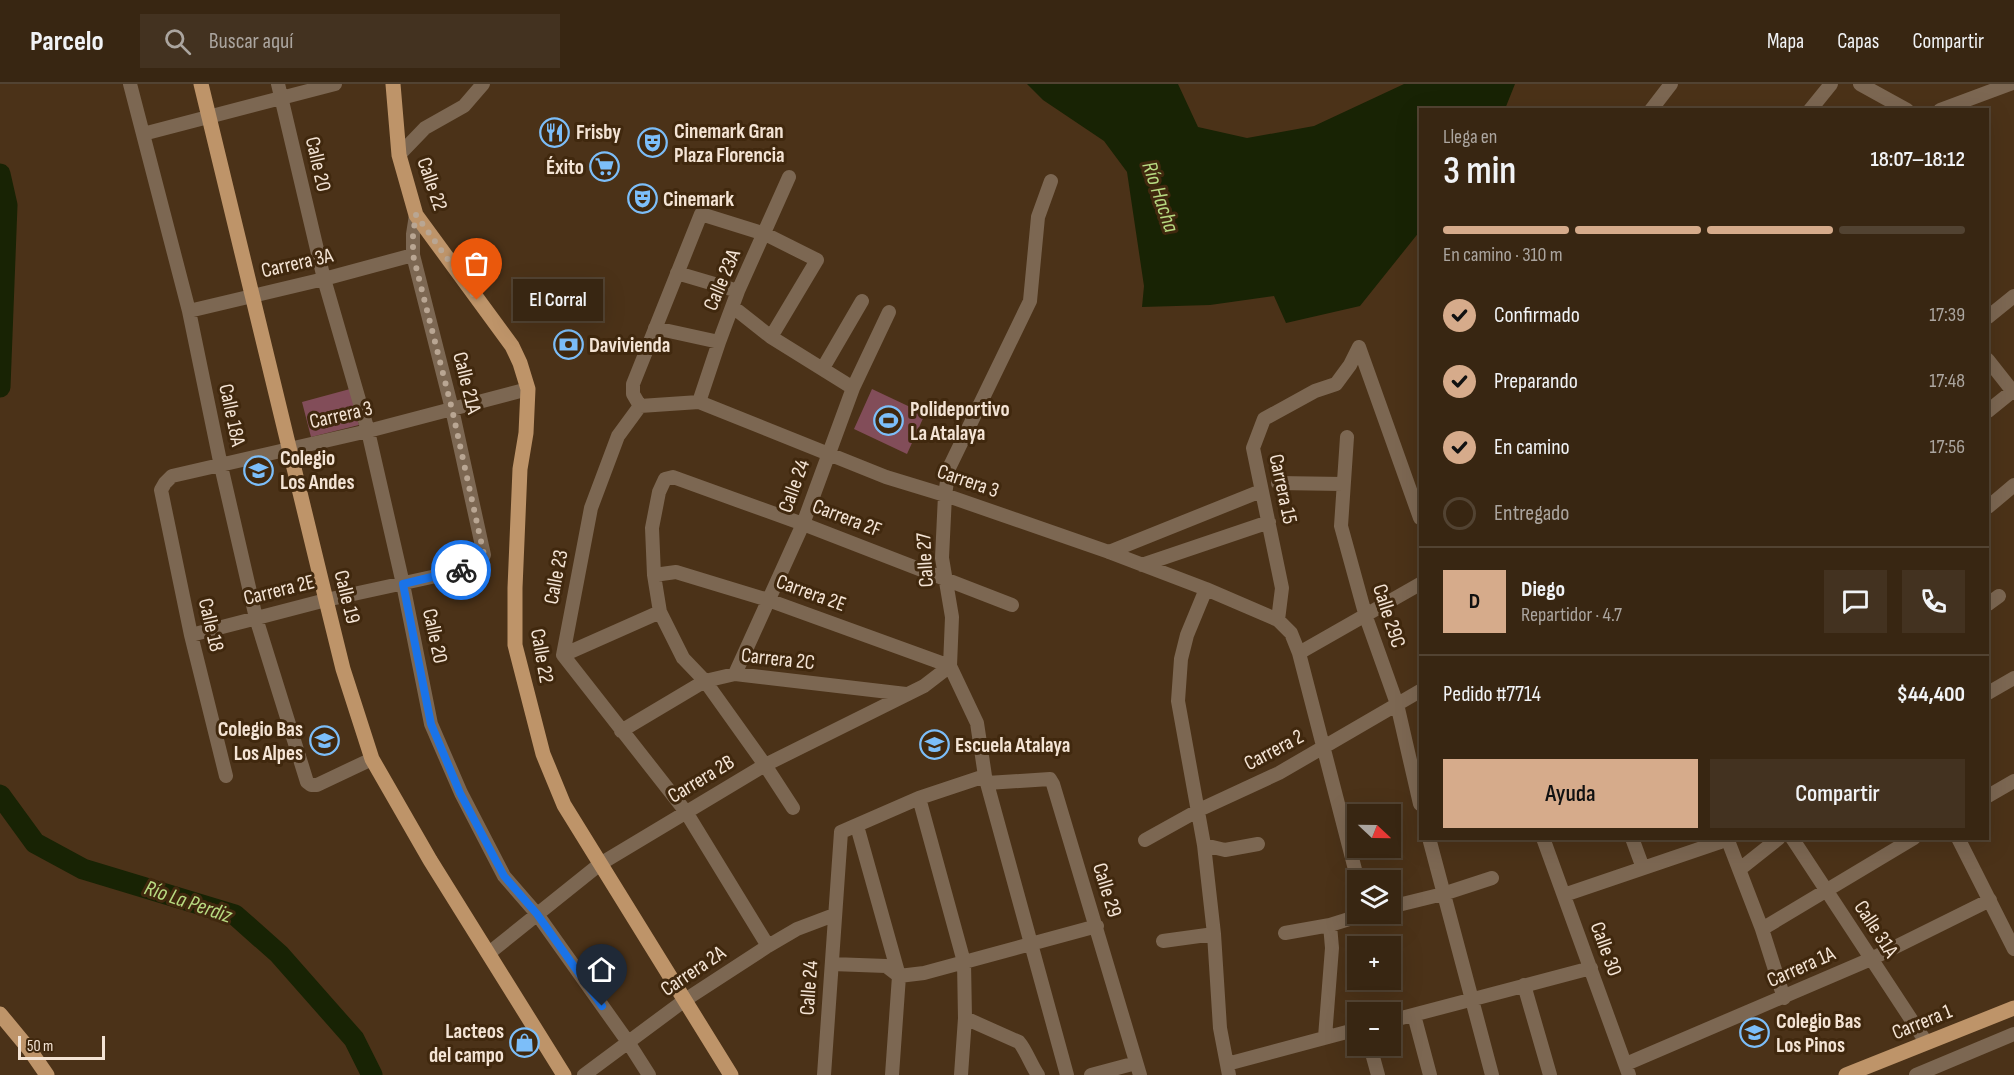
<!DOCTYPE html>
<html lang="es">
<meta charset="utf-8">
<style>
body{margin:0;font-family:"Sofia Sans Condensed",sans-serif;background:#433220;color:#f1f3f6;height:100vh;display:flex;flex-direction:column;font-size:22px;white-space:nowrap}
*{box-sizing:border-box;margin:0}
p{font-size:20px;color:#aba59f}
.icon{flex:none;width:33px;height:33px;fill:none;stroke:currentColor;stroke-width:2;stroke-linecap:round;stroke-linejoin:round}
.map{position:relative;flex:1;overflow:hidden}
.sheet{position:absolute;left:1419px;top:24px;width:570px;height:732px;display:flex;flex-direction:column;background:#382612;border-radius:0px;box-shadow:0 6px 24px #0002,0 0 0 2px #524332}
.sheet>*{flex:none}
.needle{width:39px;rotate:112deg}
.buttons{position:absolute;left:1347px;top:720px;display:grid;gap:12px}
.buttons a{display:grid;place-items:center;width:54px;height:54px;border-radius:0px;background:#382612;box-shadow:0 6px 24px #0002,0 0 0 2px #524332;font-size:30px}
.scale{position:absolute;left:18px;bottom:15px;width:87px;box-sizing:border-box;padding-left:6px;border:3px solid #f4e4d5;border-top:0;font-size:16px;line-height:21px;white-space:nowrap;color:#f4e4d5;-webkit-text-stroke:4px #40280e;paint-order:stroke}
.pin{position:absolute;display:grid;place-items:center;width:51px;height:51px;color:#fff;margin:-62px -26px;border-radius:50% 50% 50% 0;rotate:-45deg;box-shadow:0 0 6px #0007}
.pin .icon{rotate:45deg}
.courier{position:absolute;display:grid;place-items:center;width:60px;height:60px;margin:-30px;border:4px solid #1a73e8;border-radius:50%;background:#fff;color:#222;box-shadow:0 2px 8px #0007}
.bubble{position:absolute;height:42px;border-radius:0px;background:#382612;box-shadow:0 6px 24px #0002,0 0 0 2px #524332;font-size:20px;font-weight:600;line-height:42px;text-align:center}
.head em{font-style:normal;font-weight:600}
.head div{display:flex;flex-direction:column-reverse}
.head{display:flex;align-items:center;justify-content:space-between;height:102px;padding:0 24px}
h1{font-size:39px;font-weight:600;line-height:45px}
.bar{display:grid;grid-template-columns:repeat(4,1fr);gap:9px 6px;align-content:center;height:72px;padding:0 24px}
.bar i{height:8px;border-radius:4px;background:#524332}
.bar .selected{background:#d6ab8b}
.bar p{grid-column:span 4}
.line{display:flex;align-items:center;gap:15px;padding:0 24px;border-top:2px solid #524332}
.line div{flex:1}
.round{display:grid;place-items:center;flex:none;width:63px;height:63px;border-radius:0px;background:#433220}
ol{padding:0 24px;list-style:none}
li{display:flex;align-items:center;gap:18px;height:66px}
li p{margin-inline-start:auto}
li .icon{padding:6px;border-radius:50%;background:#d6ab8b;color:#111;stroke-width:4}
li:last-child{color:#aba59f}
li i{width:33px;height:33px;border:3px solid #524332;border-radius:50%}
.button{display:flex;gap:12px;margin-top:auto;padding:12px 24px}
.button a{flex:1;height:69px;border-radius:0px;background:#d6ab8b;color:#111;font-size:24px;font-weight:600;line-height:69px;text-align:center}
.button a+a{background:#433220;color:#f1f3f6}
header{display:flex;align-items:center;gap:36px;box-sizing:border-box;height:84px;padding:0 30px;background:#382612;border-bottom:2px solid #524332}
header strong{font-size:28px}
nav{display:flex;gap:33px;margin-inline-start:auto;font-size:21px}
.search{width:420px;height:54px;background:#433220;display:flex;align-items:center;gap:15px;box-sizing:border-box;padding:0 21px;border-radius:0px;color:#aba59f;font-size:22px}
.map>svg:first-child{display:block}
</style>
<header>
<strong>Parcelo</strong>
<div class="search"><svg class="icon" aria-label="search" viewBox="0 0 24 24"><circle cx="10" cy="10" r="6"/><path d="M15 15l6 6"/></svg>Buscar aquí</div>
<nav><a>Mapa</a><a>Capas</a><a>Compartir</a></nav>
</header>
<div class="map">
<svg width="2014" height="991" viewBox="0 0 2014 991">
<rect width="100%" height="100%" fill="#4b3218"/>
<!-- green -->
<path fill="#824d59" d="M350,305L359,341L311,353L302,318Z
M872,305L925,330L907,370L854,345Z"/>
<!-- water -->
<path fill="#182304" d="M1027,0H1178L1198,43L1247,54L1314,42L1404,0H1515L1505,25L1420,26V147L1360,222L1286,239L1274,212L1210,221L1142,223L1144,202L1127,88L1104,57L1043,16Z"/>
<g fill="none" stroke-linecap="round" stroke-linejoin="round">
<!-- river -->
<path stroke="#182304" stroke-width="21" d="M0,90L7,121L0,303
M0,711L35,759L83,785L235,831L279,870L354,955L372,991"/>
<!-- minor -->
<path stroke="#7c6752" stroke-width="14" d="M130,0L189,227L221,382L256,534L307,698L311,701H317L372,675
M278,0L324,195L368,347L403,500L431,640L461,709L504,792L537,830L628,958L649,991
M1860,0L1907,26
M1651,26L1671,0
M1810,26L1831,0
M1940,26L2010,0
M143,50L335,0
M399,71L425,44L464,22L483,0
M1051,97L1038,133L1030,217L949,384L945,411L942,474L952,533L950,582L977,639L985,692L1067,991
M677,189L738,207
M733,223L771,253L853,304
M189,227L324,195L413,171
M1988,233L2014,212
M655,244L719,258
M1359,263L1420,434
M1988,276L2014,309
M823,284L862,217
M699,318L719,258L738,207L789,93
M640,322L699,318L886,393L945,411L1109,468L1206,505L1278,536L1291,549L1299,569L1358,797
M640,322L618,352L591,424L563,571L686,728L768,862
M640,322L633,310V300L701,130L765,150L817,176L771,253
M1988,327L2014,306
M1347,353L1341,442L1366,533L1397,620L1420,720
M1278,399L1343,400
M1988,423L2014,401
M1109,468L1261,407
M1142,481L1269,438
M654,491L676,488L768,516L950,582
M1206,505L1187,551L1181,575L1178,617L1204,761L1214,850L1220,944L1229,991
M1988,520L1999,512
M1278,536L1282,504L1253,364L1264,335L1315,307L1336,300L1350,281L1359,263
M191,551L326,516L473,484L478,481L484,471L452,325L413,171V150L416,131
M1299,569L1420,500
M563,571L660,528
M735,590L803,440L853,304L889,228
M1988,609L2014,594
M621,647L705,597L735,590L906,610
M226,692L191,551L161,406L165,399L172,392L368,347L528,305
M987,699L1050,695L1053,700L1140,991
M1988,712L2014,697
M919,714L964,878L965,934L961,991
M793,724L765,681L705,597L683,574L660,528L654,491L652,444L659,408L665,395L673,393L803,440L1012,521
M857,742L899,892L892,991
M1429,754L1492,991
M1543,754L1629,991
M1632,754L1643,784
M1727,754L1762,845L1784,914
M1792,754L1926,958
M1958,754L2014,865
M1145,756L1199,726L1279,689L1420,607
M1204,761L1225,766L1258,760
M1740,785L1779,754
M1564,811L1720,758L1725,754
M1390,823L1443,810L1492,794
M1762,845L1914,754
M1285,849L1330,841L1365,830
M1163,857L1214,850
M489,869L600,780L765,681L924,602L950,582
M832,880L886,882L899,892L924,889L1097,842
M1524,901L1550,991
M1414,931L1430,991
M965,934L1019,958C1026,966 1031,981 1038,991
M1390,937L1591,884
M1325,953L1332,864L1330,841
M1370,962L1378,991
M1227,980L1358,945
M1626,980L1871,875L1990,816
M584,991L685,916L768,862L797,845L834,831
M824,991L841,748L919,714L985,692
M1091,991L1136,979
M1916,991L2014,950"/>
<!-- major -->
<path stroke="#be9469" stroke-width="15" d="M201,0L326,516L343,585L372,675L430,776L564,991
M393,0L399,71L416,131L512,262L520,279L528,305L526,349L520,385L515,504V561L543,670L564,721L731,991
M0,930L29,965L47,991
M1846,991L2014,924"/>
</g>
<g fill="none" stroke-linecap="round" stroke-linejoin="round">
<!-- done -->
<path stroke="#b9a693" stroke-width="6" stroke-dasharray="0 10.8" d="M461,486L478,481L484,471L452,325L413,171V150L416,131L477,216"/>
<!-- route -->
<path stroke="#1a73e8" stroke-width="8" d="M461,486L403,500L431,640L460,709L504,792L537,830L602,922"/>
</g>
<!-- icons -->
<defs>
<symbol id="restaurant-ring" viewBox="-11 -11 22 22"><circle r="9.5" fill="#40280e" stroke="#7cbef9" stroke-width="1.5"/><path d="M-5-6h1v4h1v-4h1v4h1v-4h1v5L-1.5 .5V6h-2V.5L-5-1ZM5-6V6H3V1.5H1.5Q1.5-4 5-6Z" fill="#7cbef9"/></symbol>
<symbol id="theatre-ring" viewBox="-11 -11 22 22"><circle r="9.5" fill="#40280e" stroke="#7cbef9" stroke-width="1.5"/><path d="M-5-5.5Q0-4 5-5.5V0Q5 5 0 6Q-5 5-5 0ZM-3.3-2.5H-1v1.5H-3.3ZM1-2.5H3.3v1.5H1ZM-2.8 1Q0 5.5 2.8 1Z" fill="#7cbef9"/></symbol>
<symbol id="supermarket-ring" viewBox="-11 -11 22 22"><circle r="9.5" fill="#40280e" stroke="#7cbef9" stroke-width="1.5"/><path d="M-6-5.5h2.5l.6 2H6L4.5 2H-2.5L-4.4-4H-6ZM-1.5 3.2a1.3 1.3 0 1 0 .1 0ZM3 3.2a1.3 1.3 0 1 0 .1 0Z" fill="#7cbef9"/></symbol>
<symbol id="bank-ring" viewBox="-11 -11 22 22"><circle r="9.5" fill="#40280e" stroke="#7cbef9" stroke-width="1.5"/><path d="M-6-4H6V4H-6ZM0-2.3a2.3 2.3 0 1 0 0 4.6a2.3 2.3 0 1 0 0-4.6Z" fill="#7cbef9"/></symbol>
<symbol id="stadium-ring" viewBox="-11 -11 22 22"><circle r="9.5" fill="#40280e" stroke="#7cbef9" stroke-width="1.5"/><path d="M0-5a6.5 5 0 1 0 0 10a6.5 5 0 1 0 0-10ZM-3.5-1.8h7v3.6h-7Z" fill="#7cbef9"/></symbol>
<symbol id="school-ring" viewBox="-11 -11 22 22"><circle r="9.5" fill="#40280e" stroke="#7cbef9" stroke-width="1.5"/><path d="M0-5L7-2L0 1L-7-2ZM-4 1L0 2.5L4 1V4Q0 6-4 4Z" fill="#7cbef9"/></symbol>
<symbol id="shop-ring" viewBox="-11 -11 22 22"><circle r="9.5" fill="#40280e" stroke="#7cbef9" stroke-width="1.5"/><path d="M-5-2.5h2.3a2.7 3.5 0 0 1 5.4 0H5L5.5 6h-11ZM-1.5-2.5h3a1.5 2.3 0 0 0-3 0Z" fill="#7cbef9"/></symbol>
</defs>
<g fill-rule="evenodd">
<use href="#restaurant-ring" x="538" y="32" width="33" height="33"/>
<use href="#theatre-ring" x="636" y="42" width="33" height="33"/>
<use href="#supermarket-ring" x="588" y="66" width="33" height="33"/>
<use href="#theatre-ring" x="626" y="98" width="33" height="33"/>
<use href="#bank-ring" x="552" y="244" width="33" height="33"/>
<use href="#stadium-ring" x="872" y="320" width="33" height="33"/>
<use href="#school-ring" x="242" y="370" width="33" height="33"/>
<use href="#school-ring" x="308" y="640" width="33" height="33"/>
<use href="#school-ring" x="918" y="644" width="33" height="33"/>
<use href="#school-ring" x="1738" y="932" width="33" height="33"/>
<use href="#shop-ring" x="508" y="942" width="33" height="33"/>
</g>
<g text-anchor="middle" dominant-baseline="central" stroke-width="6" stroke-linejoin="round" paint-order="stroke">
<!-- poi labels -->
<g font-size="21" font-weight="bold" fill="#f4e4d5" stroke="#40280e" text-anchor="start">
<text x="674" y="47">Cinemark Gran<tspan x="674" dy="24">Plaza Florencia</tspan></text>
<text x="576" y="48">Frisby</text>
<text x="584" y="83" text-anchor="end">Éxito</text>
<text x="663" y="115">Cinemark</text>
<text x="589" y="261">Davivienda</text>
<text x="910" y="325">Polideportivo<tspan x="910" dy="24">La Atalaya</tspan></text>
<text x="280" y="374">Colegio<tspan x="280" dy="24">Los Andes</tspan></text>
<text x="303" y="645" text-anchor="end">Colegio Bas<tspan x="303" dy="24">Los Alpes</tspan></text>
<text x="955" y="661">Escuela Atalaya</text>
<text x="1776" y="937">Colegio Bas<tspan x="1776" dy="24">Los Pinos</tspan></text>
<text x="504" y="947" text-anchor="end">Lacteos<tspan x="504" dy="24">del campo</tspan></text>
</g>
<!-- street labels -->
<g font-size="21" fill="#f4e4d5" stroke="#40280e">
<text transform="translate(318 80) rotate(77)">Calle 20</text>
<text transform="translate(432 100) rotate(71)">Calle 22</text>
<text transform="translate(297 179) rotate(-13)">Carrera 3A</text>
<text transform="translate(722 196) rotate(-67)">Calle 23A</text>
<text transform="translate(467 299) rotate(76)">Calle 21A</text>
<text transform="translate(232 331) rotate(78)">Calle 18A</text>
<text transform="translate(341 331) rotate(-13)">Carrera 3</text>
<text transform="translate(968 397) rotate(19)">Carrera 3</text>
<text transform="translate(794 402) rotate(-70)">Calle 24</text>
<text transform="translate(1283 405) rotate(78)">Carrera 15</text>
<text transform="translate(847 434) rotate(21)">Carrera 2F</text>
<text transform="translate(925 476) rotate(-93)">Calle 27</text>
<text transform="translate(556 493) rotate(-79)">Calle 23</text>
<text transform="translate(279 506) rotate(-14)">Carrera 2E</text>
<text transform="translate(811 509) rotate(20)">Carrera 2E</text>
<text transform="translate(347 513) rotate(76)">Calle 19</text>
<text transform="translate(1389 532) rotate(72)">Calle 29C</text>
<text transform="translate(211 541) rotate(77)">Calle 18</text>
<text transform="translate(435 552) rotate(78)">Calle 20</text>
<text transform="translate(542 572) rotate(80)">Calle 22</text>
<text transform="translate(778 575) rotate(6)">Carrera 2C</text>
<text transform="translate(1274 666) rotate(-28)">Carrera 2</text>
<text transform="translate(701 695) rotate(-31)">Carrera 2B</text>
<text transform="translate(1107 806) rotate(73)">Calle 29</text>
<text transform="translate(1876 845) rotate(57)">Calle 31A</text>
<text transform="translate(1606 865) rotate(70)">Calle 30</text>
<text transform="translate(1801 883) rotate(-24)">Carrera 1A</text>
<text transform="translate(693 887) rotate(-34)">Carrera 2A</text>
<text transform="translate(809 904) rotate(-86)">Calle 24</text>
<text transform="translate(1922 938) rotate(-22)">Carrera 1</text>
</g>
<!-- water labels -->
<g font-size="22" font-style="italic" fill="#b7da81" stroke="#40280e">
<text transform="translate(1160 113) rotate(71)">Río Hacha</text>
<text transform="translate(188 818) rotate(19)">Río La Perdiz</text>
</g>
</g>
</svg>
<div class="buttons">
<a><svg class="needle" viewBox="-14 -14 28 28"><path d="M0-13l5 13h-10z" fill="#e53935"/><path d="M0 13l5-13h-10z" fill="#aba59f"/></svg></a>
<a><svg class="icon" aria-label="layers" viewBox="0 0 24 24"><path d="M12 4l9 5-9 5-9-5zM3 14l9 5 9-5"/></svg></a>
<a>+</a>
<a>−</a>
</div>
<div class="scale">50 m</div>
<div class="pin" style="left:477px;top:216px;background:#ea580c"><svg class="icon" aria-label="bag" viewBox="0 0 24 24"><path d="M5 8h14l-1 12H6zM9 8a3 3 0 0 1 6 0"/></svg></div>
<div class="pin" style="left:602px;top:922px;background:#1f2937"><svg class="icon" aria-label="home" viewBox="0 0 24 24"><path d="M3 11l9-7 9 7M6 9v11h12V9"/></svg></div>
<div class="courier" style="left:461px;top:486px"><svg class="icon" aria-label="bike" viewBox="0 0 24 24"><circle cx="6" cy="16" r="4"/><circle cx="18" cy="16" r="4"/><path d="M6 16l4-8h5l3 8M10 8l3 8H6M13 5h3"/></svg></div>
<div class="bubble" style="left:513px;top:195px;width:90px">El Corral</div>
<section class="sheet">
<div class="head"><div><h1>3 min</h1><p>Llega en</p></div><em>18:07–18:12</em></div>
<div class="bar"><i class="selected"></i><i class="selected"></i><i class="selected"></i><i></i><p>En camino · 310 m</p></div>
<ol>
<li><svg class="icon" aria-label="check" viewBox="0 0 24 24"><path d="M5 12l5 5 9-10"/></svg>Confirmado<p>17:39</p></li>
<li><svg class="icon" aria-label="check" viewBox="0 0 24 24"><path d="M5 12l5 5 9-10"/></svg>Preparando<p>17:48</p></li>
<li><svg class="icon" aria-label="check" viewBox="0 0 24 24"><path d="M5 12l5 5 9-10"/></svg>En camino<p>17:56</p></li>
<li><i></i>Entregado</li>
</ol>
<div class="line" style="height:108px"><b class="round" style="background:#d6ab8b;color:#111">D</b><div><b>Diego</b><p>Repartidor · 4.7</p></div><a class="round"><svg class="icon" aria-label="chat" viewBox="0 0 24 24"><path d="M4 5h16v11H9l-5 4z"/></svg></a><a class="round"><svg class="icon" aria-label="phone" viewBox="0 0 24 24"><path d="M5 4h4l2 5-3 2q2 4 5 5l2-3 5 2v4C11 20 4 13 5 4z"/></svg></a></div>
<div class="line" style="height:78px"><div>Pedido #7714</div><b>$44,400</b></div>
<div class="button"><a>Ayuda</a><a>Compartir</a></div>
</section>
</div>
